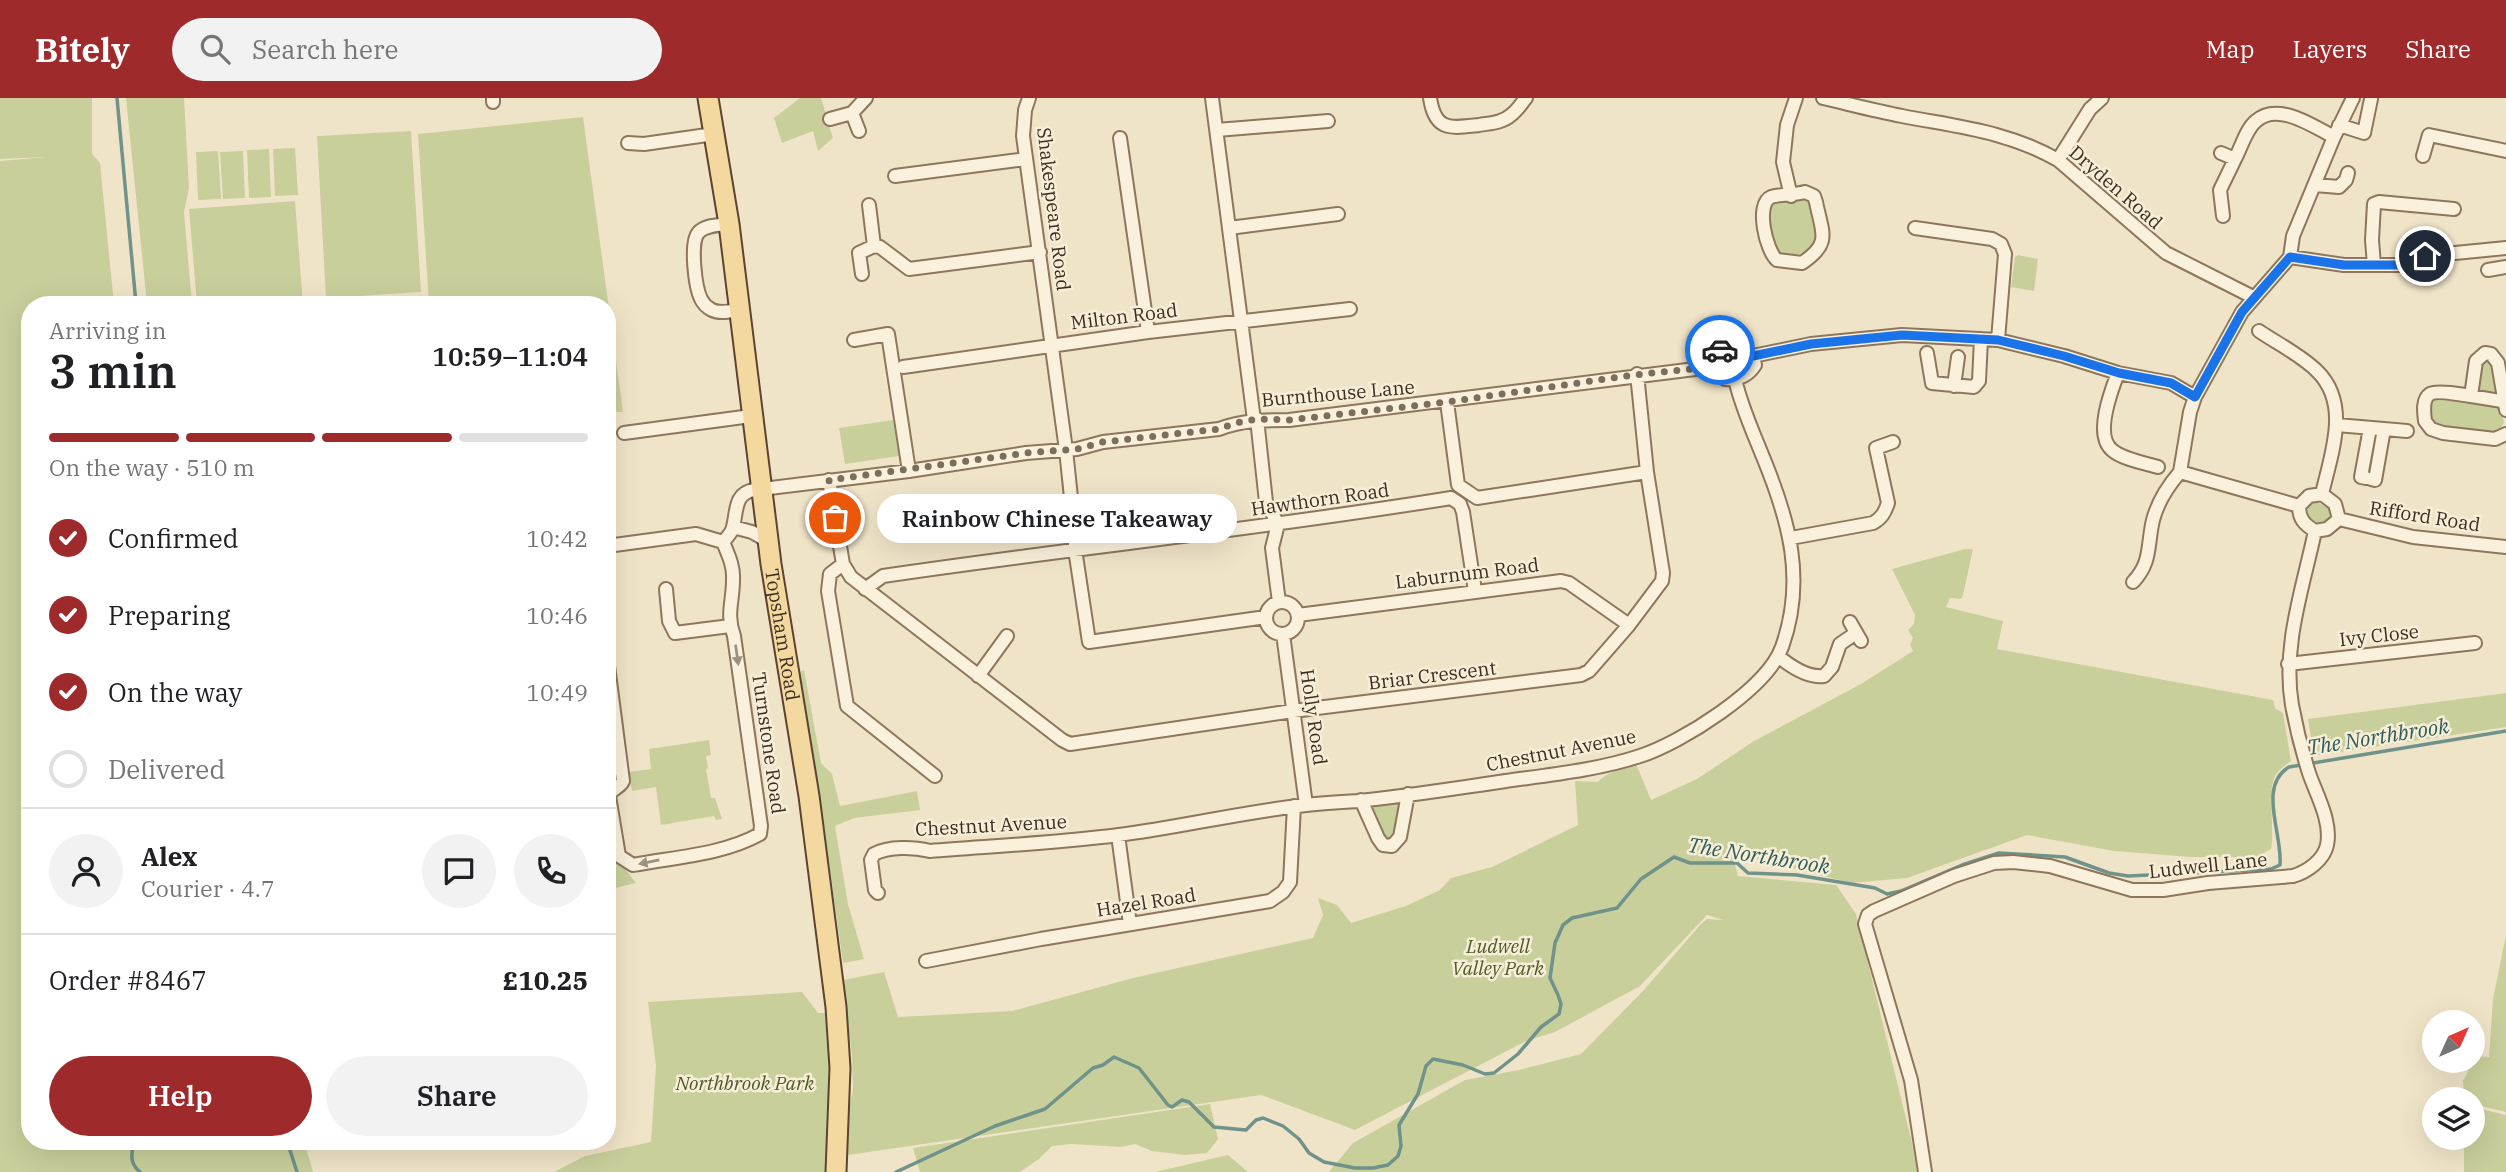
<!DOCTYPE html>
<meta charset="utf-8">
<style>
body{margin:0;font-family:"IBM Plex Serif",serif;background:#f2f2f2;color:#202124;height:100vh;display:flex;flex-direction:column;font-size:26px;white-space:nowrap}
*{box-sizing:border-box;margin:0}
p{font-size:23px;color:#757577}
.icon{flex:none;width:38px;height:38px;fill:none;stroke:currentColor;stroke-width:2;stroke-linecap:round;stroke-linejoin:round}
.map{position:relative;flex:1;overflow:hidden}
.panel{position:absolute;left:21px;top:198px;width:595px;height:854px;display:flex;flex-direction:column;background:#fff;border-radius:28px;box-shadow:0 7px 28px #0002}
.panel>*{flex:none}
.needle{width:46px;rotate:45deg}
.tools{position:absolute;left:2422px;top:912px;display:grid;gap:14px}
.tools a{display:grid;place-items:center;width:63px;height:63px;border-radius:50%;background:#fff;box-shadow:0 7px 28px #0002;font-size:35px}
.pin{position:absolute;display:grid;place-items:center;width:60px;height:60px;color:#fff;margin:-30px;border:4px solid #fff;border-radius:50%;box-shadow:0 2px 7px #0007}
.courier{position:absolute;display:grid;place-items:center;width:70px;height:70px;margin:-35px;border:5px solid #1a73e8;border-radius:50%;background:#fff;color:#222;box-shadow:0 2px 9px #0007}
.bubble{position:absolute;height:49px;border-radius:24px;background:#fff;box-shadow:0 7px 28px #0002;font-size:23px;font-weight:600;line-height:49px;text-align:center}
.headline em{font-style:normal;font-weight:600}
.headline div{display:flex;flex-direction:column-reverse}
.headline{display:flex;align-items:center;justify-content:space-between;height:119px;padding:0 28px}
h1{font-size:46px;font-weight:600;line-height:52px}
.bar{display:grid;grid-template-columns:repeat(4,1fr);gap:10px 7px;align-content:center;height:84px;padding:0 28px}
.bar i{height:9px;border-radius:5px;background:#e0e0e0}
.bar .on{background:#9e2a2b}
.bar p{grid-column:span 4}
.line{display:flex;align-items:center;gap:18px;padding:0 28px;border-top:2px solid #e0e0e0}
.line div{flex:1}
.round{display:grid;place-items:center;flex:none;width:74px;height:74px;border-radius:37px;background:#f2f2f2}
ol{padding:0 28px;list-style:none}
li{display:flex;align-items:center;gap:21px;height:77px}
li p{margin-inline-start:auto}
li .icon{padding:7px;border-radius:50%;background:#9e2a2b;color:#fff;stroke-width:4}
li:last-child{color:#757577}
li i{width:38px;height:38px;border:4px solid #e0e0e0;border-radius:50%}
.action{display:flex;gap:14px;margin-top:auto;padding:14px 28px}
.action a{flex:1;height:80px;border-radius:42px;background:#9e2a2b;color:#fff;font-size:28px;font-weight:600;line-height:80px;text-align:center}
.action a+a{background:#f2f2f2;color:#202124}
header{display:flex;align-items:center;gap:42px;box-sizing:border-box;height:98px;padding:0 35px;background:#9e2a2b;color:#fff}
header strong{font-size:33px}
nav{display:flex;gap:38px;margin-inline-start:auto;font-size:24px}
.search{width:490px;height:63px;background:#f2f2f2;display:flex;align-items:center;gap:18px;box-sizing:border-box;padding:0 24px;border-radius:38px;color:#757577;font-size:26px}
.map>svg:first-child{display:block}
</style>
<header>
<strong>Bitely</strong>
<div class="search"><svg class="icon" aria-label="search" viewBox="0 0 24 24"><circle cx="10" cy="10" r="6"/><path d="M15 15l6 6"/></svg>Search here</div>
<nav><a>Map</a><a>Layers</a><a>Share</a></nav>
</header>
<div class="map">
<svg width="2506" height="1074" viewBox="0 0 2506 1074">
<rect width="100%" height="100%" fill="#f0e4c8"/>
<!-- green -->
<path fill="#c9cf9b" d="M0,0H92V56L100,65L114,206H30V1043H304L313,1074H0V63L46,59L0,61Z
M126,0H184L189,90L184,114L192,206H147Z
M800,0H821L833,40L818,53L813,33L782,45L774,20Z
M583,19L623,314H607V206H429L418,36Z
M411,33L421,194L326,200L317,38Z
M295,50L298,97L275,98L273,51Z
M269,51L271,99L249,100L247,52Z
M218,53L221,101L198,102L196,54Z
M243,53L245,100L223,101L220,54Z
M1785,99L1812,101L1819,144C1809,155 1789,163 1775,153L1768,134L1770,108Z
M295,103L303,206H197L189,111Z
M2018,157L2038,161L2034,193L2011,189L2015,159Z
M1726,255H1739L1745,263C1744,273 1733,274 1725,274L1717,268V262Z
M2483,262H2489L2494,265L2497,295L2493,298L2482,296L2477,292Z
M2437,298L2496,309L2501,313L2504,324C2502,328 2501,331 2497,333C2489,338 2443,332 2436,326C2428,321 2430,307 2432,300Z
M893,322L899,358L845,366L839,330Z
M2313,404L2319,405L2331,412L2328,422L2318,425L2305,417L2303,411L2307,406Z
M1965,451H1973L1963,497L1961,501L1950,500L1946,509L2003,523L1997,551L2273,602L2275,610L2283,615L2291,663C2286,667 2278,672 2275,678C2267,694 2275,729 2271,751L2256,759H2191L2114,753L2027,737L1907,780L1851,785L1732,755L1738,778L1836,787L1856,816L1912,1045L1917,1074H1329L1353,1045L1465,982L1519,972L1581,956L1643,893L1700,827L1707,821L1723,822L1707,817L1640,888L1555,934L1526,943L1355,1032L1261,997L848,1057L849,1011L853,991L852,958L843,882L884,874L898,919L1012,913L1133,880L1313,840L1323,817L1318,800L1337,807L1351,825L1406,808L1440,792L1451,780L1492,769L1578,727L1575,683L1597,684L1608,676L1636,666L1651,702L1697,681L1754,643L1861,586L1913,553L1910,547L1913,540L1908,532L1914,526L1915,517L1892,471Z
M804,572L821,665L832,676L840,708L917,693L920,712L854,720L835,728L848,806L864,861L843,865L817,683L798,575Z
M2506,595V629L2314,658L2308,621Z
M709,642L711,657L706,658L708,670L706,671L711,700H715L722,721L716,722L714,718L661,727L656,689L632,693L629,674L651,671L649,651Z
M1399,703L1396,736L1391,742L1385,741L1371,709Z
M607,717L618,762L636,785L607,792Z
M2506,837V1014L2477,1007V1010L2506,1017V1074H2464V1040H2473V1001H2464L2463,983L2476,958L2489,959L2493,901Z
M802,894L818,915H829L832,976L829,1074H554L585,1058L651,1044L656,968L648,904Z
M1210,1006L1218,1041L1207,1055L1185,1057L1152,1053L1135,1046L1121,1049L1072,1046L1052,1048L1039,1061L1020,1074H920L913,1050Z
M1228,1057L1248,1074H1155Z"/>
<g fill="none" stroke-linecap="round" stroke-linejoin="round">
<!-- stream -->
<path stroke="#6f938a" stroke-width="3.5" d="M117,0L136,206
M135,1043C131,1055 129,1065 140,1074
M287,1043L297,1074
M896,1074L995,1028L1045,1011L1093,970L1103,967L1114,959L1139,970L1168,1007L1172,1009L1182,1002L1189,1004L1214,1029L1246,1032L1256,1022L1263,1020L1283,1028L1299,1041L1309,1055L1324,1064L1355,1070H1373L1388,1067L1398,1058L1401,1048L1399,1027L1418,996L1426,968L1433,961L1463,967L1485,976L1494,975L1518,956L1541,929L1559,916L1561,906L1558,897L1550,880L1555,845L1563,827L1572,820L1617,810L1641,781L1674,759L1690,765H1737L1748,775L1797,777L1875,790L1887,796L1901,793L1962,767L1999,755L2065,759L2109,775L2128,778L2271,771L2280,767C2283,737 2257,688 2289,669L2506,633"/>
<defs>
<path id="street" d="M493,0V4
M1029,0L1025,12L1023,38L1066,352L1075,437V451L1089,544L1266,519
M1212,0L1254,322
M1430,0C1435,34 1451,30 1479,27C1490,25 1502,25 1511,17C1517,13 1521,6 1526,0
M1823,0C1849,6 1876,13 1902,18C1958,29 2007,33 2058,62L2166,155L2253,199
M852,15L859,33
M830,21L852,15L866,0
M2339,27L2364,35L2371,1
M1217,32L1328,23
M1120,40L1148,234
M628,45L644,46L714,36
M2221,55L2235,61C2241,50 2246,31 2256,23C2278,3 2314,29 2334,39
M2423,58L2429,37L2506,53
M2058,62L2090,11L2102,0
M895,78L1026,61
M2315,87L2339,89L2346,82L2348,75
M1805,94L1814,98L1816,104C1822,135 1832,145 1802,165L1777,162C1766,153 1755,106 1771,99C1779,96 1795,97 1805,94Z
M1791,98L1783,64L1787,27L1796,0
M869,107L874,148
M2223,118L2220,92L2235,61
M729,126C719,127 705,127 698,135C690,145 695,189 701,201C703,205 708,210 712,212C720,216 731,213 740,212
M1229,130L1338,116
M1915,130L1992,141L2001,146L2005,156L1998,242
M2290,159L2344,167H2405L2425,158L2506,150
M2374,167L2372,142L2374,106L2379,104L2454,111
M2488,172L2506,169
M862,176L859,155L874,148L880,149L909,171L1040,154
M2259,233C2278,246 2301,257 2317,273C2351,306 2331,356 2322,396
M854,242L888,236L909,373
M1736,249L1746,252L1753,258L1755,267C1748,278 1738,282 1725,281L1713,271L1712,261L1721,252Z
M1927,255L1932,285L1974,289L1979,283L1981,241
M1753,258L1811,246L1902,237L1998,242L2064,258L2118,275L2171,285L2195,299
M903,269L1148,234L1350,211
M2118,275C2111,293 2094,337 2112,352C2122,361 2144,365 2158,369
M1954,288L1958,259
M2471,298L2476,263L2485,255L2491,256L2498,265L2506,312
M2503,303C2489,302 2438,290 2430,296C2422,301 2424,315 2425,323L2431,331L2443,335L2495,341L2506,336
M1447,304L1458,387L1477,400L1647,374
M1257,321L1266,404L1278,426L1272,450L1279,504
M2337,327L2407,333
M624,335L751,318
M2180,374L2190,314L2195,299L2242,214L2290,159L2293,138L2334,39L2353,0
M2180,374L2299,408
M2366,380L2361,379L2370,330
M2371,381L2375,382L2384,331
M829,382L843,466L851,479L1062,642L1070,646L1293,613L1581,577L1589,573L1629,527L1662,483L1663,475L1647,374L1637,276
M2322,396L2335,406L2339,421L2327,431L2315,433C2304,426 2299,421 2299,408L2309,398Z
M2339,421L2413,439L2506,449
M733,429L752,434L768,443
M1791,440L1873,425C1882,420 1885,414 1888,405L1876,350L1893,344
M607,448L696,436L723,444C727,439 732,435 733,429C737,414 734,395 754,392L909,373L1026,355L1077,351L1103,344L1219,331C1243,322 1264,322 1289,322L1711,269
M843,466L830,476L828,493L847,608L935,678
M2133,484C2152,464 2147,447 2153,422C2158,403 2167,389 2180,374
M666,491L669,523L675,535L730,528
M865,491L883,478C1072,450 1262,431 1451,400L1460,406L1463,414L1475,493
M1266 520a16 16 0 1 1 32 0a16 16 0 1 1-32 0Z
M1298,517L1561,483L1569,485L1629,527
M1850,524L1861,543
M1283,536L1306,707
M1778,558C1790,568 1807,580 1824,578L1832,569L1840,546L1856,535
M607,560L623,683C620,690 612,690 609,698L619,758L633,767C675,759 722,757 760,736L761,728L734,538C726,516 733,504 733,482C734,468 728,456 723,444
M2288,566L2475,545
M978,578L1007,538
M1361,702L1378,740L1383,747L1392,748L1400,739L1408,696
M1118,737L1130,826
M878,795L875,792L871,762L874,756C889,748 914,749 930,753C993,748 1056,745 1119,737C1181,729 1243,714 1306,707C1323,705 1341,704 1359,703C1408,698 1457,690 1506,683C1549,677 1598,672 1640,658C1681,645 1767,591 1782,549C1806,482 1789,422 1763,359C1753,334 1741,308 1735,281
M926,863L1041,841L1270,803L1283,794L1290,784L1294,708
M1925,1074L1911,982L1865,826L1868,817L1874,813L1954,778L1994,765L2013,764L2050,768L2132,792H2163L2208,785L2293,778C2307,774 2324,762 2327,747C2332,723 2316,696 2309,675C2302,653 2296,629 2292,607C2282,548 2303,490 2315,433"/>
<g id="primary">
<path id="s1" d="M708,0L729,126L771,466L809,698L836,909L840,970L836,1074"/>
</g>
</defs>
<!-- street casing -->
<use href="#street" stroke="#8d765c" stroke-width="16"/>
<!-- primary casing -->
<use href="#primary" stroke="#5b4430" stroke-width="23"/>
<!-- street -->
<use href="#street" stroke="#faf1dc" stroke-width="12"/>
<!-- primary -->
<use href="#primary" stroke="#f3d9a0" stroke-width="19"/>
</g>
<!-- one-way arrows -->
<defs><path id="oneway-solid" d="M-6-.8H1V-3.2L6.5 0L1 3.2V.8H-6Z" transform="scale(1.75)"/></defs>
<g fill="#9c907e">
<use href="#oneway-solid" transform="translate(737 557) rotate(82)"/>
<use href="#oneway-solid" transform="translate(649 764) rotate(169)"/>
</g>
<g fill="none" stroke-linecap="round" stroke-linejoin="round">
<!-- done -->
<path stroke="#7c6e5b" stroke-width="7" stroke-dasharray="0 12.6" d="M835,420L829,382L1026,355L1077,351L1103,344L1219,331L1236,325L1257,321L1290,322L1316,319L1447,304L1633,277L1703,270L1712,268V261L1720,252"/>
<!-- route -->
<path stroke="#1a73e8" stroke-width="9" d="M1720,252C1734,248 1742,248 1753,258L1811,246L1902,237L1998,242L2064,258L2119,275L2171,285L2195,299L2242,214L2290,159L2344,167H2405L2425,158"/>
</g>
<g text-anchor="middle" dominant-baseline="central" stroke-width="5" stroke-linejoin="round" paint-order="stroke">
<!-- street labels -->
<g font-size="19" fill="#3d2e20" stroke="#f7eed8">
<text transform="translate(2116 89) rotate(41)">Dryden Road</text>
<text transform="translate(1054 111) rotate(83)">Shakespeare Road</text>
<text transform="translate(1124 218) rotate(-7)">Milton Road</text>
<text transform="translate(1338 295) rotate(-5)">Burnthouse Lane</text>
<text transform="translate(1320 401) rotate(-8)">Hawthorn Road</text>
<text transform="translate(2425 418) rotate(9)">Rifford Road</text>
<text transform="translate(1467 475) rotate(-7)">Laburnum Road</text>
<text stroke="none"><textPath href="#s1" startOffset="542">Topsham Road</textPath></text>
<text transform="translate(2379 537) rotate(-6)">Ivy Close</text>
<text transform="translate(1432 577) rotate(-7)">Briar Crescent</text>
<text transform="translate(1314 619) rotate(82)">Holly Road</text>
<text transform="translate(769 645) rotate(82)">Turnstone Road</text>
<text transform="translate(1561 652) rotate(-11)">Chestnut Avenue</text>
<text transform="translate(991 727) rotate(-3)">Chestnut Avenue</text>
<text transform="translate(2208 767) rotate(-6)">Ludwell Lane</text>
<text transform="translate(1146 804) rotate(-9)">Hazel Road</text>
</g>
<!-- park labels -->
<g font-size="19" font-style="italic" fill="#4d5a26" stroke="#f7eed8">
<text x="1498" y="848">Ludwell<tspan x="1498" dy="22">Valley Park</tspan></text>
<text x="745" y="985">Northbrook Park</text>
</g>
<!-- water labels -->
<g font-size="21" font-style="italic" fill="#2f5d5a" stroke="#f7eed8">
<text transform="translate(2378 638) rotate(-9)">The Northbrook</text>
<text transform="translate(1759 757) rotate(9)">The Northbrook</text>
</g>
</g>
</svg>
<div class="tools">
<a><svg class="needle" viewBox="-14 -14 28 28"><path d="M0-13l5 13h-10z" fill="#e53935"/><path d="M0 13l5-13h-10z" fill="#757577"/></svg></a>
<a><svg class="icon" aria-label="layers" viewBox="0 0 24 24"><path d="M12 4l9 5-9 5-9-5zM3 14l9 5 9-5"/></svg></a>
</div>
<div class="pin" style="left:835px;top:420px;background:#ea580c"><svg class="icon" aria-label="bag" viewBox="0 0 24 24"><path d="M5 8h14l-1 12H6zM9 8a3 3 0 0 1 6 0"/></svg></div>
<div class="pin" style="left:2425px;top:158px;background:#1f2937"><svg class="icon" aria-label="home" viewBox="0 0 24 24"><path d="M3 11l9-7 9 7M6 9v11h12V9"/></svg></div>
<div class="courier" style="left:1720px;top:252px"><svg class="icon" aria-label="car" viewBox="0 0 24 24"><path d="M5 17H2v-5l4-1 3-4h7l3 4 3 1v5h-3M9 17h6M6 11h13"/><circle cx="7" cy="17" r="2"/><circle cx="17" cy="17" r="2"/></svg></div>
<div class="bubble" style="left:877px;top:396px;width:360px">Rainbow Chinese Takeaway</div>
<section class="panel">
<div class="headline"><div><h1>3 min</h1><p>Arriving in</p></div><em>10:59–11:04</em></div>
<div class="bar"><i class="on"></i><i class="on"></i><i class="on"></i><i></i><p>On the way · 510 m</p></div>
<ol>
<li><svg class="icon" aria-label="check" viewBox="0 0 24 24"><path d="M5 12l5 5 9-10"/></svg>Confirmed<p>10:42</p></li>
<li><svg class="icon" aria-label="check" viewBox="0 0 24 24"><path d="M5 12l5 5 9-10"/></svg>Preparing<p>10:46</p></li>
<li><svg class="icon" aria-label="check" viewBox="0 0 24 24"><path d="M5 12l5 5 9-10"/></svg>On the way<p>10:49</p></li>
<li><i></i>Delivered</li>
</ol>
<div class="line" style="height:126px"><a class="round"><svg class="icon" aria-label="person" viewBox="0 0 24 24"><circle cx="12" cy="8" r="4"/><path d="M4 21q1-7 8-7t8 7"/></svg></a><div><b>Alex</b><p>Courier · 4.7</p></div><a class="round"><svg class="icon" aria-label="chat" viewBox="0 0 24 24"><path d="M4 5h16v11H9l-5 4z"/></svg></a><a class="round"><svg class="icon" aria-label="phone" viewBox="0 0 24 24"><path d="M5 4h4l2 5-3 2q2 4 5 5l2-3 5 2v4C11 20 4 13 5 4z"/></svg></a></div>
<div class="line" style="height:91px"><div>Order #8467</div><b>£10.25</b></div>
<div class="action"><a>Help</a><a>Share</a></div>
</section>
</div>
